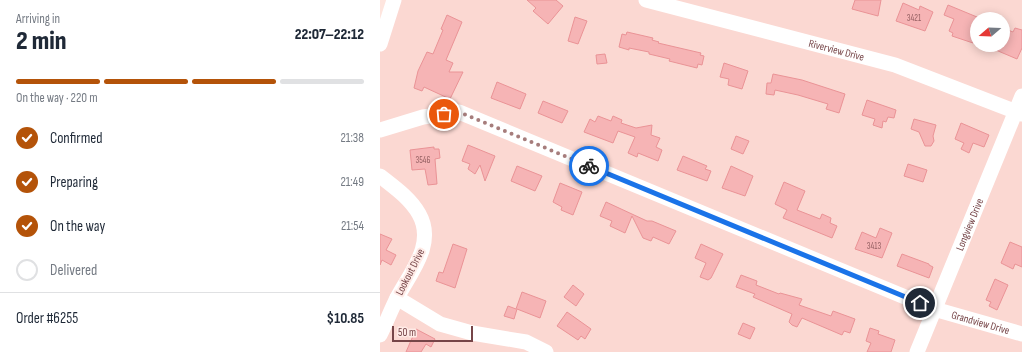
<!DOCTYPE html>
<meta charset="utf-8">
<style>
body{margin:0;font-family:"Sofia Sans Condensed",sans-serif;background:#f6f6f7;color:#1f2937;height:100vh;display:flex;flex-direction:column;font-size:15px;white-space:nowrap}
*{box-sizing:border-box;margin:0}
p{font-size:13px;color:#747a83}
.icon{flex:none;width:22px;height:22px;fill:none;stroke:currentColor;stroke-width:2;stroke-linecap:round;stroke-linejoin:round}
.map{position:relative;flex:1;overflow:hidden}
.drawer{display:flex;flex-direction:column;background:#fff;width:380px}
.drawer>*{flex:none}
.needle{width:26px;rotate:251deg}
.fabs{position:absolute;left:590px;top:12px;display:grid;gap:8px}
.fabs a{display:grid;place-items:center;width:40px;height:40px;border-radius:50%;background:#fff;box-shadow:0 2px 10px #0003;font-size:20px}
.scale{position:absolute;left:12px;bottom:10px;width:81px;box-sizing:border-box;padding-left:4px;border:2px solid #764548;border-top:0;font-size:11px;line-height:14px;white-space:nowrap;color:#764548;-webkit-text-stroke:3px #ffebe7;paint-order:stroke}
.pin{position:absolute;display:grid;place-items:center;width:34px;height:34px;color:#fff;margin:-17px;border:2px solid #fff;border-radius:50%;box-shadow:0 1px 4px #0007}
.courier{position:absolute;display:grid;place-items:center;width:40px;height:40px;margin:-20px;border:3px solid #1a73e8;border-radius:50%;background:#fff;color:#222;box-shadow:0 1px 5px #0007}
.head em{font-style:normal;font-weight:800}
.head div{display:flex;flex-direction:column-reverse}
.head{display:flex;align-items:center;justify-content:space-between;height:68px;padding:0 16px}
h1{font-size:26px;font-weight:800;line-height:30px}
.bar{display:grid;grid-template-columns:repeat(4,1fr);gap:6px 4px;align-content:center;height:48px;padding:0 16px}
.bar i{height:5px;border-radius:3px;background:#e0e1e3}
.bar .on{background:#b45309}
.bar p{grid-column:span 4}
.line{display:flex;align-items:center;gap:10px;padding:0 16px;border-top:1px solid #e0e1e3}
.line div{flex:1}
ol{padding:0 16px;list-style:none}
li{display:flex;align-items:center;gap:12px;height:44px}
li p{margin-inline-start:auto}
li .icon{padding:4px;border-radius:50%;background:#b45309;color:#fff;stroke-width:4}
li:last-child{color:#747a83}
li i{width:22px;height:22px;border:2px solid #e0e1e3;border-radius:50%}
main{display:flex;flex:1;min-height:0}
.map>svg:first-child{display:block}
</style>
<main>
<section class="drawer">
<div class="head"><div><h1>2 min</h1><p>Arriving in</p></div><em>22:07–22:12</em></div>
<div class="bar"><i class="on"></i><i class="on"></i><i class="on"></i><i></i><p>On the way · 220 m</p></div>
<ol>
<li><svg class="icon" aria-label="check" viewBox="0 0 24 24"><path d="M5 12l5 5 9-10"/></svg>Confirmed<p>21:38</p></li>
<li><svg class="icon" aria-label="check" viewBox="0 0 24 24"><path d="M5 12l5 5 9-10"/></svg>Preparing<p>21:49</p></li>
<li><svg class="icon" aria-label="check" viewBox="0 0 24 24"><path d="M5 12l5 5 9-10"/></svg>On the way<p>21:54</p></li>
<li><i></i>Delivered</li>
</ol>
<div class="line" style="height:52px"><div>Order #6255</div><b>$10.85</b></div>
</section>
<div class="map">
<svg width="642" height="352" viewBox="0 0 642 352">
<rect width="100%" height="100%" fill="#fee5de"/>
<!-- residential -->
<path fill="#fbd8d2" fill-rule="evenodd" d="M13,0H642V352H0V43ZM597,19H623V45H597Z"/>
<!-- building -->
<path fill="#f6b4b5" stroke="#ea9396" d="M147,0H176L183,6L168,24L153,11L156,8Z
M475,0H501L498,16L472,9Z
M523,3L539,10L540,6L553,12L545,31L516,21Z
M568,5L597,17V35L593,43L572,36L573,33L569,31L574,19L564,15Z
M67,15L82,22L66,60L73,63L69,72H83L70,99L44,87L42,91L34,88L38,71L47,52L53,54L63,30L61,29Z
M195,17L207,21L198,44L188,41Z
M623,28L633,32L635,28L642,30V48L637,59L604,45H623Z
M247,32L273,38L272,40L279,42L278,43L321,53L320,55L324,56L322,65L318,64L317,68L289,61L290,59L269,54V52L249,48V50L239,47L242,34L246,35Z
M225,54L227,63L217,64L216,55Z
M344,63L368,71L362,89L348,85L349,79L340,77Z
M393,74L422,80L465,94L459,113L446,109L448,104L418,95L395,90L394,95L386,94L387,83H391Z
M117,82L146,94L140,109L111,98Z
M487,100L516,110L514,118L508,117L506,122L503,121L502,128L493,125L495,119L482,115Z
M163,101L188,111L182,123L158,113Z
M218,116L231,121L233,116L242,120L241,123L256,128L272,125L271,135L280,138L276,147L282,150L278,161L258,153L257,157L248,153L255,137L238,131L233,143L204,132L210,119L215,122Z
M534,119L556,125L553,136L554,141L551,146H545L539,132L531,129Z
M581,123L609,135L604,147L593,143L589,153L581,149L584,143L575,139Z
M356,136L369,141L363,154L351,149Z
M88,145L115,156L105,181L100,165L95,174L88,169L90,164L82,161Z
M54,147V149H59L60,158L55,159L57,184L48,185L45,169L32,170L30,150Z
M303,156L327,166L325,169L331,171L327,181L297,170Z
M528,164L547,170L543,182L524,176Z
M137,166L162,176L155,191L131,181Z
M351,166L373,176L365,196L342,188Z
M404,182L425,191L417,210L440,219L442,214L451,218L450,223L457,226L452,238L403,218L407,210L395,204Z
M180,183L202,192L193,215L181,210L182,207L173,202Z
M226,202L267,221H272L296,231L289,244L273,237L271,241L263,238L252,216L245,233L230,226L232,221L220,216Z
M500,228L512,233L502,258L475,249L482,232L496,238Z
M0,234L12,239L6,250L16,255L11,265L2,260L0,265Z
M630,242L642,247V267L635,264L633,269L621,263Z
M73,244L87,249L75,288L56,281L59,272L63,273Z
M321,244L343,254L331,278L328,280L320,277L326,263L315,258Z
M522,254L549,264V265L553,267L549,278L517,266Z
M361,275L377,281L376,285L399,294L400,293L422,299L419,305L451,316L453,311L475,319L470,333L464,331L462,335L422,318L417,327L412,325L409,322L412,314L373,297L375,294L356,287Z
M615,279L628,285L617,310L609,306L611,302L606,300Z
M193,285L204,294L196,306L184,297Z
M142,292L166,301L160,318L137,309L134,319L124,316L128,306L136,309Z
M187,312L211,329L205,339L201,336L198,340L177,326Z
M363,323L375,328L370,339L358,334Z
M490,328L499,331L498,334L515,340L511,352H487L491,343L486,341Z
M36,329L55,339L51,347L46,344L41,352H26Z"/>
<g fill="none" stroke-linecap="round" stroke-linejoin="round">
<!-- minor -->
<g stroke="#fff" stroke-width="15">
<path id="s1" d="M266,0L515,65L642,114"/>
<path d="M0,44L14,0"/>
<path id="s2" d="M0,130L43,117L79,112L554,309L642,334"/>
<path d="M0,176C14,187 30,198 39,214C56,244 30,273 17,298C11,310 6,323 0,335"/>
<path d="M17,298L60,324L92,333L146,342L166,352"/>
<path id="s3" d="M537,352L642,96"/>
</g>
</g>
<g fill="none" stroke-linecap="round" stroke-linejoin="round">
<!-- done -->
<path stroke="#a67d7c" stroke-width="4" stroke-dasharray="0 7.2" d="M64,114L79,112L209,166"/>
<!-- route -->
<path stroke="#1a73e8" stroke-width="5" d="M209,166L540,303"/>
</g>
<g text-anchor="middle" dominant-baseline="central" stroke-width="4" stroke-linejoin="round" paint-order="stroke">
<!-- number labels -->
<g font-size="9" fill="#966163">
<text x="534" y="18">3421</text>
<text x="43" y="160">3546</text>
<text x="494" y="246">3413</text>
</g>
<!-- street labels -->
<g font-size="11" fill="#764548" stroke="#ffebe7">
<text stroke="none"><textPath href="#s1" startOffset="197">Riverview Drive</textPath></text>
<text stroke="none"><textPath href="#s3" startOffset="138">Longview Drive</textPath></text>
<text transform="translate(30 272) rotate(-63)">Lookout Drive</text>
<text stroke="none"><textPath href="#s2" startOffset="644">Grandview Drive</textPath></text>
</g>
</g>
</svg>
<div class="fabs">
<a><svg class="needle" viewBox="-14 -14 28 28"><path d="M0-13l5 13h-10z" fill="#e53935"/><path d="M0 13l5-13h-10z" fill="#747a83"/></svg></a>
</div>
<div class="scale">50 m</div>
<div class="pin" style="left:64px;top:114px;background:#ea580c"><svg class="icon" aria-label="bag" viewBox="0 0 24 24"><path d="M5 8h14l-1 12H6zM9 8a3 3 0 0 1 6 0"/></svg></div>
<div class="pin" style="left:540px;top:303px;background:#1f2937"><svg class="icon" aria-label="home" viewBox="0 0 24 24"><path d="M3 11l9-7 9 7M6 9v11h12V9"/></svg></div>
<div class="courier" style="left:209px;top:166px"><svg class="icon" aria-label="bike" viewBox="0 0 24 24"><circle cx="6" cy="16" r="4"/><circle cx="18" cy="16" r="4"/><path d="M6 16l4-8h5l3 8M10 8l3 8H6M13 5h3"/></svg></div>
</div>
</main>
